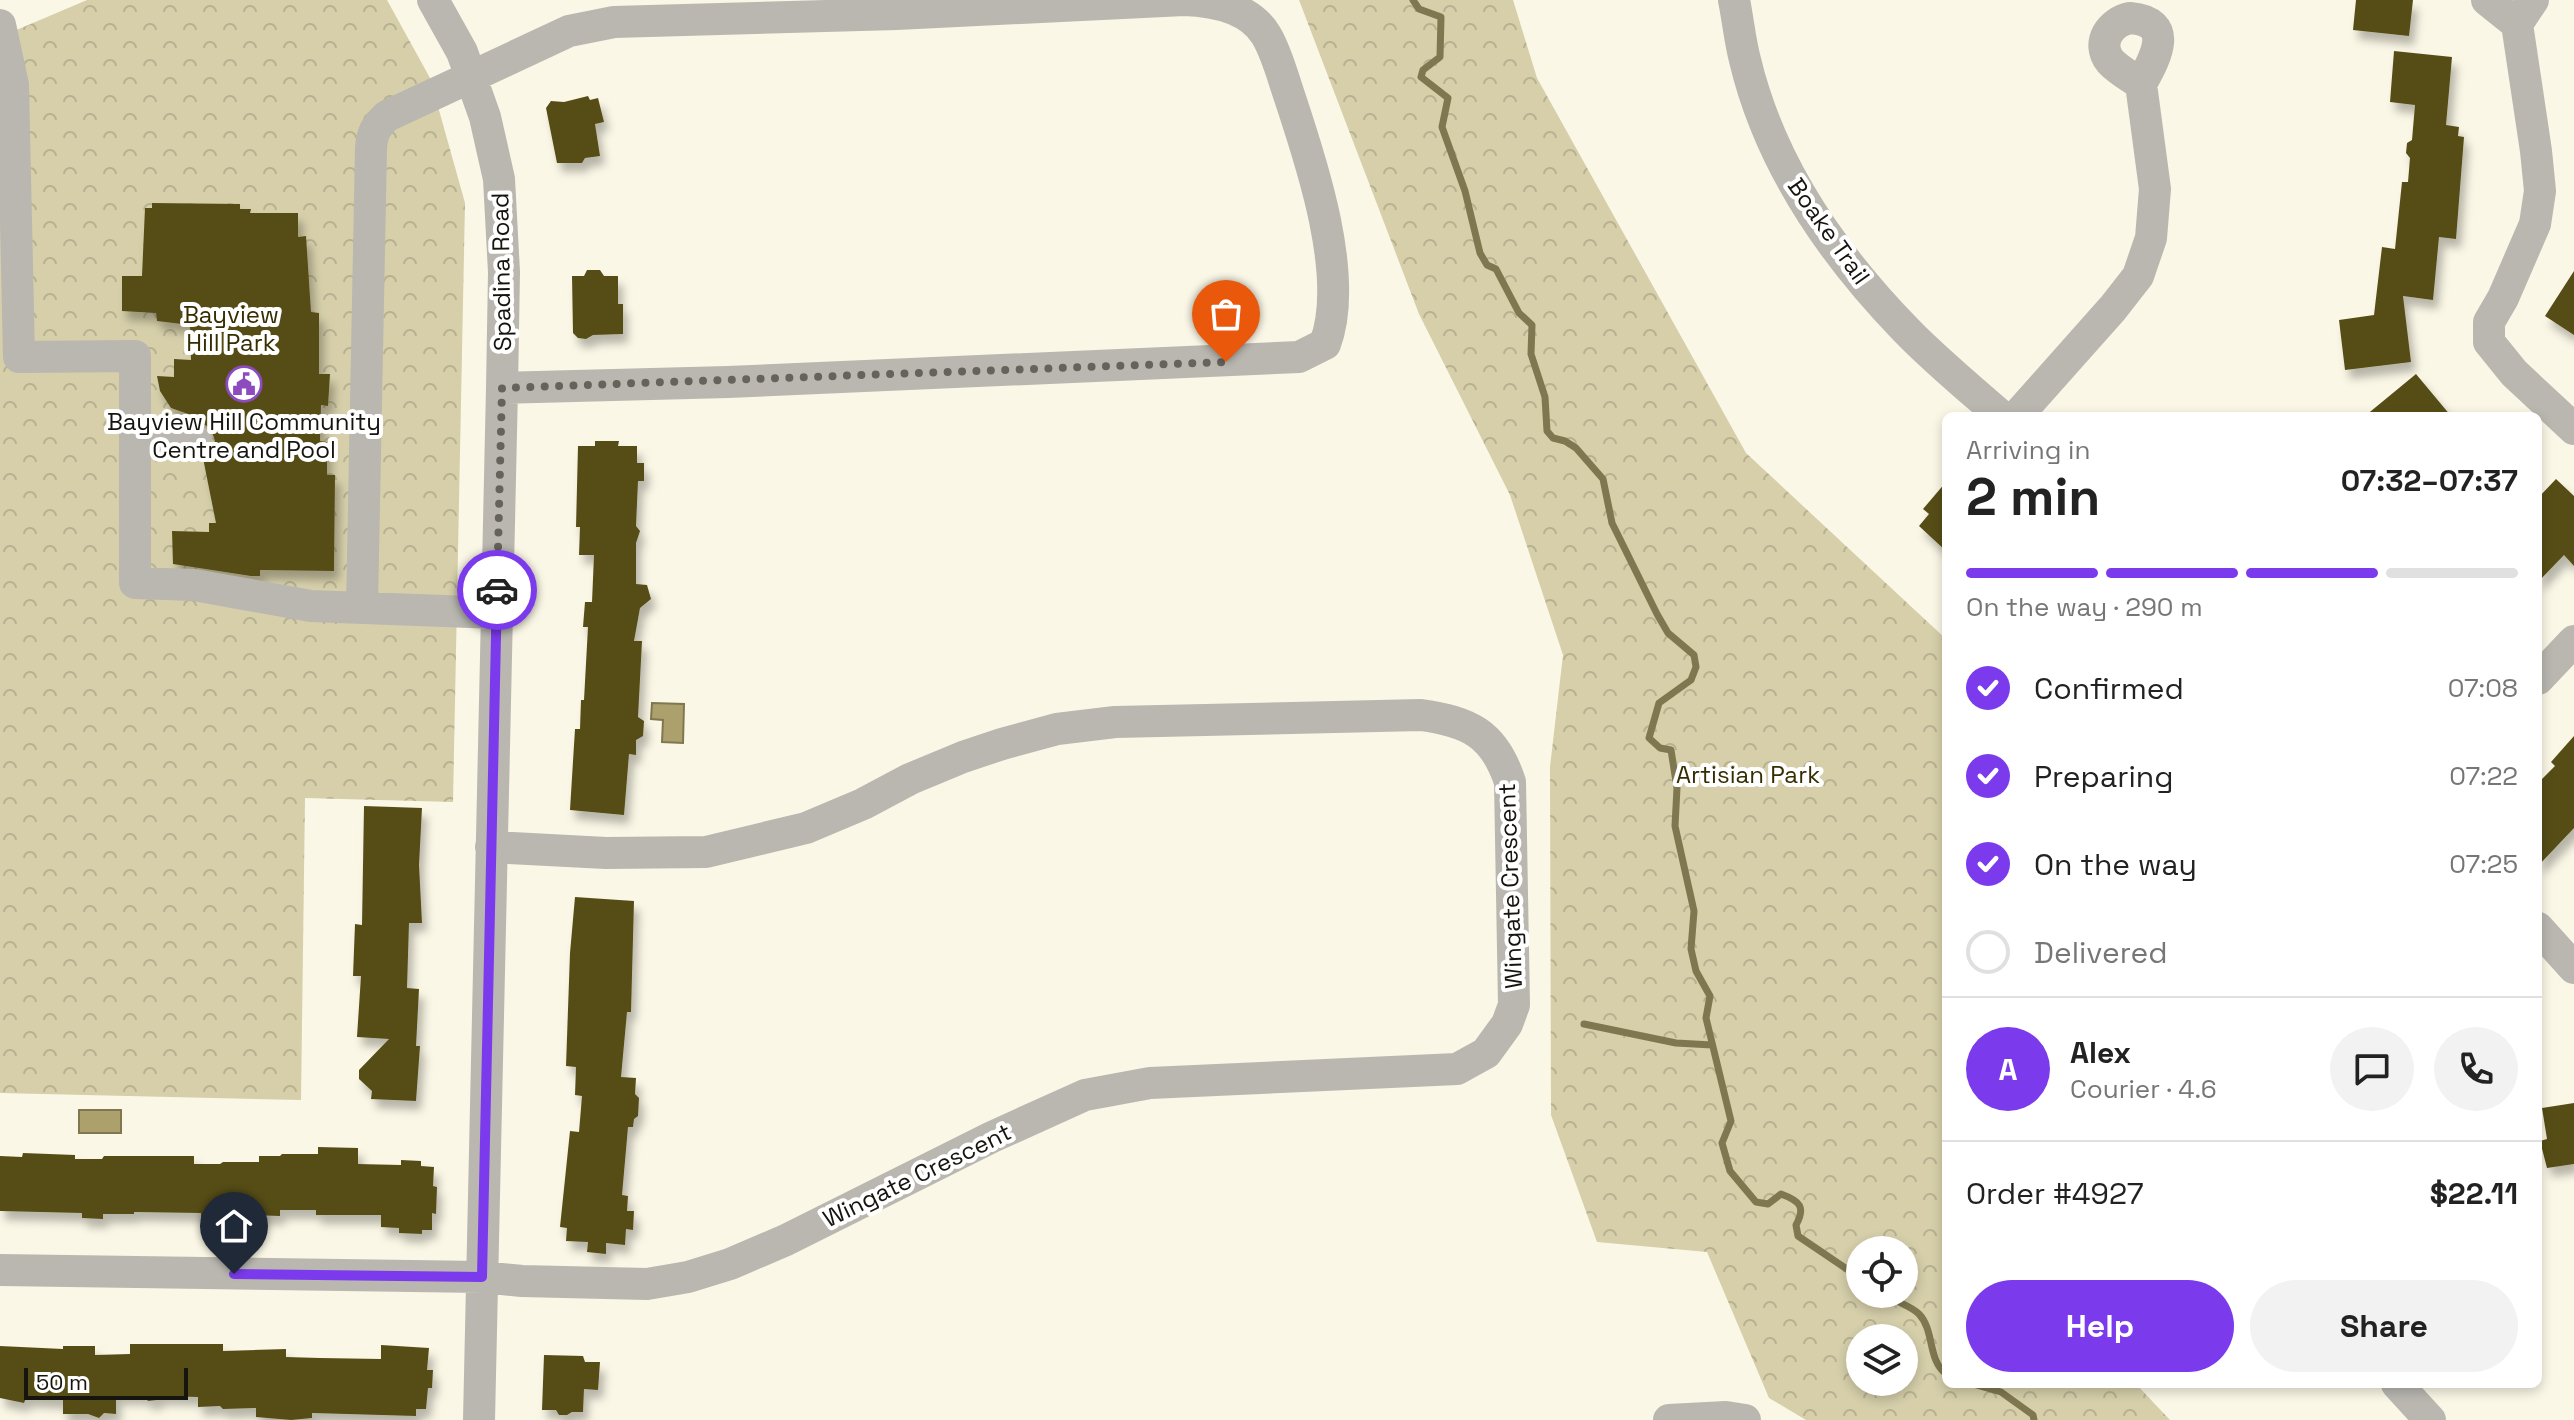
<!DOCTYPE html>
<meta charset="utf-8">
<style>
body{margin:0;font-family:"Space Grotesk",sans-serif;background:#f2f2f2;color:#222;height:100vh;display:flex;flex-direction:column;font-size:30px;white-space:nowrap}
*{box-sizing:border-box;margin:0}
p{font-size:26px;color:#767676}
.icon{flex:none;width:44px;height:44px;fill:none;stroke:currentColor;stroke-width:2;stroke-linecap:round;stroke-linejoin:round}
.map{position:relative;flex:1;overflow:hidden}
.details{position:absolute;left:1942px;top:412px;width:600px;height:976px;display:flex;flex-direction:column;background:#fff;border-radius:12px;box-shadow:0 4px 12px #0003}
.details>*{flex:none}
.tools{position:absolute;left:1846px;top:1236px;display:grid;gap:16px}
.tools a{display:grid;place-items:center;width:72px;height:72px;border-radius:50%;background:#fff;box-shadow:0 4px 12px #0003;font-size:40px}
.scale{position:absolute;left:24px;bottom:20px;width:164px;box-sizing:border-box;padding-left:8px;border:4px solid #15140e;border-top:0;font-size:22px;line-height:28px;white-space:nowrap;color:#15140e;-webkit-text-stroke:6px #fff;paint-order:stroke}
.pin{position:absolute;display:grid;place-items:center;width:68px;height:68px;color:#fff;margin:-82px -34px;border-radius:50% 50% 50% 0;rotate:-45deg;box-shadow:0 0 8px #0007}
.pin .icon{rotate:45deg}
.courier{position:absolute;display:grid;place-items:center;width:80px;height:80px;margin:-40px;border:6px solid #7c3aed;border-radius:50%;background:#fff;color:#222;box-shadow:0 2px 10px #0007}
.summary em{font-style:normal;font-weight:600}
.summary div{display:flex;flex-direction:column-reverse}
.summary{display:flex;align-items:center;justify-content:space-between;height:136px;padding:0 24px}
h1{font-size:52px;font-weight:600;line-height:60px}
.bar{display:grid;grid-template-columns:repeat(4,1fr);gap:12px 8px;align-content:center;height:96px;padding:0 24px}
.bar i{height:10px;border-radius:6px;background:#e0e0e0}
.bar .current{background:#7c3aed}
.bar p{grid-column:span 4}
.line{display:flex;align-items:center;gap:20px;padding:0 24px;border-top:2px solid #e0e0e0}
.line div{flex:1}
.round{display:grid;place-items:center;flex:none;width:84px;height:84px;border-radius:42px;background:#f2f2f2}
ol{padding:0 24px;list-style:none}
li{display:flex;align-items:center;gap:24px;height:88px}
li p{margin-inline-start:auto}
li .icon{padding:8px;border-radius:50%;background:#7c3aed;color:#fff;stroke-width:4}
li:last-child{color:#767676}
li i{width:44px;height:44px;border:4px solid #e0e0e0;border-radius:50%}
.action{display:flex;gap:16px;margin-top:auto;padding:16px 24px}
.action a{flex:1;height:92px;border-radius:48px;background:#7c3aed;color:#fff;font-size:32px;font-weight:600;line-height:92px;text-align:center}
.action a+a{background:#f2f2f2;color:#222}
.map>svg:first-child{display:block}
</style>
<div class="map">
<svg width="2574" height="1420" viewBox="0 0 2574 1420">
<defs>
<pattern id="park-crowns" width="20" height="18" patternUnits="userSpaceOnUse" patternTransform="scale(2)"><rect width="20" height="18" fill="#d6cfaa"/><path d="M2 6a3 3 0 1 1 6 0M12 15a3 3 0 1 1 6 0" fill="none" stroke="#b7b191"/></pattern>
<filter id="shadow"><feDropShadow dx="5" dy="9" stdDeviation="4" flood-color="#0004"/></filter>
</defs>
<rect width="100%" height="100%" fill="#faf7e6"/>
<!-- park -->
<path fill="url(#park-crowns)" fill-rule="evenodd" d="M87,0H387L430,78L465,203L453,802L305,798L301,1100L0,1093V37Z
M1299,0H1513L1537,78L1746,453L1946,639V1384H2136L2170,1420H1806L1769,1398L1707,1252L1597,1242L1551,1115L1550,767L1563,655L1510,495L1419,314ZM1904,1250V1294H1860V1250ZM1904,1338V1382H1860V1338Z"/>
<!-- water -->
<path fill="#aca16c" stroke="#7f7750" stroke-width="2" d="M652,703L684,704L683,743L662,742L663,720L651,719Z
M79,1110H121V1133H79Z"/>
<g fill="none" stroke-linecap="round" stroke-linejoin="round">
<!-- stream -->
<path stroke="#7f7750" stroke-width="7" d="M1413,0L1419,9L1441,17L1440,57L1423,70L1421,77L1448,98L1442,127L1465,191L1480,253L1487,265L1496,269L1519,313L1532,325L1531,354L1545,397L1547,431L1553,438L1565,441L1576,448L1603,479L1612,523L1657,614L1668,633L1694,655L1696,667L1691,680L1659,703L1649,738L1660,748L1671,750L1677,788L1675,826L1694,911L1691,949L1696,971L1710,996L1706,1018L1731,1121L1722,1143L1730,1171L1756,1202L1768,1204L1781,1194C1800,1201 1806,1207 1796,1225L1798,1236L1860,1278
M1584,1024L1676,1043L1712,1045
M1884,1294C1894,1301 1911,1306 1919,1314C1935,1331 1927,1359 1946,1374
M1973,1384L2001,1392L2033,1415L2034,1420"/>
</g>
<!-- building -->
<path fill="#574d18" filter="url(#shadow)" d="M2356,0H2413L2409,36L2353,30Z
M2394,51L2452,57L2446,125L2459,127L2458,136L2464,137L2456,239L2439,237L2433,300L2403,296L2411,362L2345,370L2339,320L2374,315L2382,247L2395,249L2402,182H2408L2410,158L2406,153L2407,143L2412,140L2415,105L2390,102Z
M588,96L590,100L598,98L604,122L595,124L600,156L585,158L582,163H557L546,108L551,101L564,102Z
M152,203L240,204V209H251L250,213H298V237L306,236L311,312L319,313V374H330L328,406L321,405L320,441L327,442V475H335L334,571L260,570V576H251L173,564L172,531L209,532V523H216L203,458L211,452L215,441L212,432L207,426L197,422V417L171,408L160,391L157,376L174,377V359L191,360L190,325L157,321L156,313L122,311V276H142L145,208H152Z
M587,270H600L604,276H618V304H623V334L593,335L586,339L578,338L573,333L572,276H584Z
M2574,271V335L2545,316Z
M2416,374L2451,416H2365Z
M595,441H619L618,446H637V463H644V481H638L636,526L640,531L636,543V584L647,585L651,599L640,608L634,641H642L638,717L644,721L643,736L636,740V755L629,754L624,815L570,810L575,729H580L581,700H584L588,627H583L585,602H592L594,555H579L580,527H576L578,446H595Z
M2556,479L2574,496V566L2564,555L2538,582V498Z
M1946,482V551L1919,526L1929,514L1923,509Z
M2574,736V828L2538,866V783L2555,766L2551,762Z
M364,806L422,808L419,865L422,923H409L407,988L419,989L416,1046H420L416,1101L371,1099L372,1091L359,1079V1070L389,1039L357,1037L361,976H353L355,924L362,925Z
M575,897L634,901L631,1012H627L621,1077L636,1078L635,1094L639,1098L638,1116L634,1119L633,1127H628L622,1195L628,1196L627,1211H634L633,1230L626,1229L625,1245L606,1243V1254L587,1252L588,1242L566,1241L567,1228L560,1227L570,1131L579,1132L582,1096L575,1095L576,1067L566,1066L570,953Z
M2574,1103V1164L2547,1168L2540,1141L2547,1139L2542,1108Z
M318,1147L358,1148V1164L401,1165V1160L421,1161V1166L434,1167L433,1186L437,1187L436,1214L432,1213V1230H422V1234L399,1233V1228L381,1227V1215H316V1210H280V1216L251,1215V1220H221V1225H201V1213L134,1212V1214H103V1219L82,1218V1213L0,1211V1156L22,1157L23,1153L75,1155V1159H102L104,1156H194V1164H220L223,1162H259V1156H280L282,1154H318Z
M130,1344H223V1351L286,1349V1357L320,1358L381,1359V1345L429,1348L427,1370H433L432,1388H428L426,1409H416V1416L312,1413V1418L291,1420L256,1417V1408L223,1409L220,1406L198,1407V1397L160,1396L157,1400L148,1401L144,1396H116V1414L104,1413L99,1418L88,1414H63V1400L26,1398L24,1403L0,1398V1346L63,1349V1346H95V1355L130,1354Z
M544,1355L583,1356L585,1362H600L598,1390L584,1389L583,1412H572L567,1415H559L556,1410H542Z"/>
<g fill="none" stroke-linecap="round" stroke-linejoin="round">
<!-- minor -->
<path stroke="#b9b7b0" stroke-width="32" d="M433,0L462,52L485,117L499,179L504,272L502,388L479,1420
M1734,0C1738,20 1740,41 1745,60C1770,165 1832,254 1906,330C1935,360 1969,388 2001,416
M2487,0L2517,24L2533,0
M2130,18C2177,22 2154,60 2141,84C2131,77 2118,70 2110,61C2096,43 2110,22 2130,18Z
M2517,24L2536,151L2540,191L2535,224L2503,298L2489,322V342L2514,373L2574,429
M0,25L13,85L19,357L135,356V583L194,585L311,606L497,613
M2017,416L2113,308L2138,276L2151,238L2155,189L2141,84
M135,438L196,441
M362,607L371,148C372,133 376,126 387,116L569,31L614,22L897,14L1184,0C1213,1 1249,7 1266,35C1277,53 1283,78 1290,98C1312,164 1350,278 1325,344L1299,357L728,382L502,388
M2538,679L2574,641
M2538,928L2574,968
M0,1270L482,1277L522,1281L647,1284L688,1277L730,1264L786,1240L992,1137L1085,1095L1150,1083L1457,1069L1486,1053L1507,1024L1514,1005L1510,782C1494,733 1469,722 1421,715L1115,722L1057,729L1002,744L963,757L910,779L863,804L806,828L706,852L606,853L491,847
M2397,1384L2430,1420
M1669,1420L1726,1417L1745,1420"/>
</g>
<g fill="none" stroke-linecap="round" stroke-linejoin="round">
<!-- done -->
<path stroke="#65635a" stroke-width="8" stroke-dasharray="0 14.4" d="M497,590L502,388L1226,362"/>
<!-- route -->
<path stroke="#7c3aed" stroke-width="10" d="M234,1274L482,1277L497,590"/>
</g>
<!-- icons -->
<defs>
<symbol id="civic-ring" viewBox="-11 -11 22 22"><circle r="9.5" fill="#fff" stroke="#8d4bc0" stroke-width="1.5"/><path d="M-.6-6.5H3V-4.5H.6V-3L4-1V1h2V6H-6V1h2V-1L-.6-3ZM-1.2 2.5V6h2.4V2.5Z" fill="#8d4bc0"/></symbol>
</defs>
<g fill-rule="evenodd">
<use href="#civic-ring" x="224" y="364" width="40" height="40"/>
</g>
<g text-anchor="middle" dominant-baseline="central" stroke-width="8" stroke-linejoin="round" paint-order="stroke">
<!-- street labels -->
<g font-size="24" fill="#15140e" stroke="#fff">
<text transform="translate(1829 231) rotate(55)">Boake Trail</text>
<text transform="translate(501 272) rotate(-91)">Spadina Road</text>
<text transform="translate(1510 886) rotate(-92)">Wingate Crescent</text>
<text transform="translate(917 1175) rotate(-26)">Wingate Crescent</text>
</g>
<!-- park labels -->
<g font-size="24" fill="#362d00" stroke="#fff">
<text x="231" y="314">Bayview<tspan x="231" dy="28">Hill Park</tspan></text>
<text x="1748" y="774">Artisian Park</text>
</g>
<!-- poi labels -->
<g font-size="24" fill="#15140e" stroke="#fff">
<text x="244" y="421">Bayview Hill Community<tspan x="244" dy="28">Centre and Pool</tspan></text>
</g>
</g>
</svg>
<div class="tools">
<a><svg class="icon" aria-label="locate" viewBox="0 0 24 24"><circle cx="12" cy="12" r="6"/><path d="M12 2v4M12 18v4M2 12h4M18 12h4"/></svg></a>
<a><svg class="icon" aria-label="layers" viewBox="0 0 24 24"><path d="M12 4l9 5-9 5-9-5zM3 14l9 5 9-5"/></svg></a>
</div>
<div class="scale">50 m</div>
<div class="pin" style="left:1226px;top:362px;background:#ea580c"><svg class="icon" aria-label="bag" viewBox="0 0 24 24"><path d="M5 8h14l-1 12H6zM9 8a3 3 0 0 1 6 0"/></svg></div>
<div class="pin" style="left:234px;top:1274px;background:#1f2937"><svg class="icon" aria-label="home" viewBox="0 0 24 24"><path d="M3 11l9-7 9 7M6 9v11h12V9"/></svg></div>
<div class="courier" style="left:497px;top:590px"><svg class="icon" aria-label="car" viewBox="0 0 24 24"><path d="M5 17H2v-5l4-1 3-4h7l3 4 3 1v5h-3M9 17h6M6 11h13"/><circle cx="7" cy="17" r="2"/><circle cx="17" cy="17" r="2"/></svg></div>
<section class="details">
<div class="summary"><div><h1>2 min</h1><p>Arriving in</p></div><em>07:32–07:37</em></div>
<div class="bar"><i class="current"></i><i class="current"></i><i class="current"></i><i></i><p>On the way · 290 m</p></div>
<ol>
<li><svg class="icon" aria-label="check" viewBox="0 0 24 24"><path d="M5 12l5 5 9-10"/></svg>Confirmed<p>07:08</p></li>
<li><svg class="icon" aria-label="check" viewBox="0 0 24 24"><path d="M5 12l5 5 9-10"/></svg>Preparing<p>07:22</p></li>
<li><svg class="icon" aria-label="check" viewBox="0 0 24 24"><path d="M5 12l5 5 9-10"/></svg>On the way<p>07:25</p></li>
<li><i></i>Delivered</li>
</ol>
<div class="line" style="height:144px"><b class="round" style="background:#7c3aed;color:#fff">A</b><div><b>Alex</b><p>Courier · 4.6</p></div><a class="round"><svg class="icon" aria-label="chat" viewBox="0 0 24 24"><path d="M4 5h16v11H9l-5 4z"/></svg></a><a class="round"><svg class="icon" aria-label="phone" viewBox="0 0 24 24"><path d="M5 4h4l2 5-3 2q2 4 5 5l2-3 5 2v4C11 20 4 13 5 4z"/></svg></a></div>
<div class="line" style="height:104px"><div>Order #4927</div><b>$22.11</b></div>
<div class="action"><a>Help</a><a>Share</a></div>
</section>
</div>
